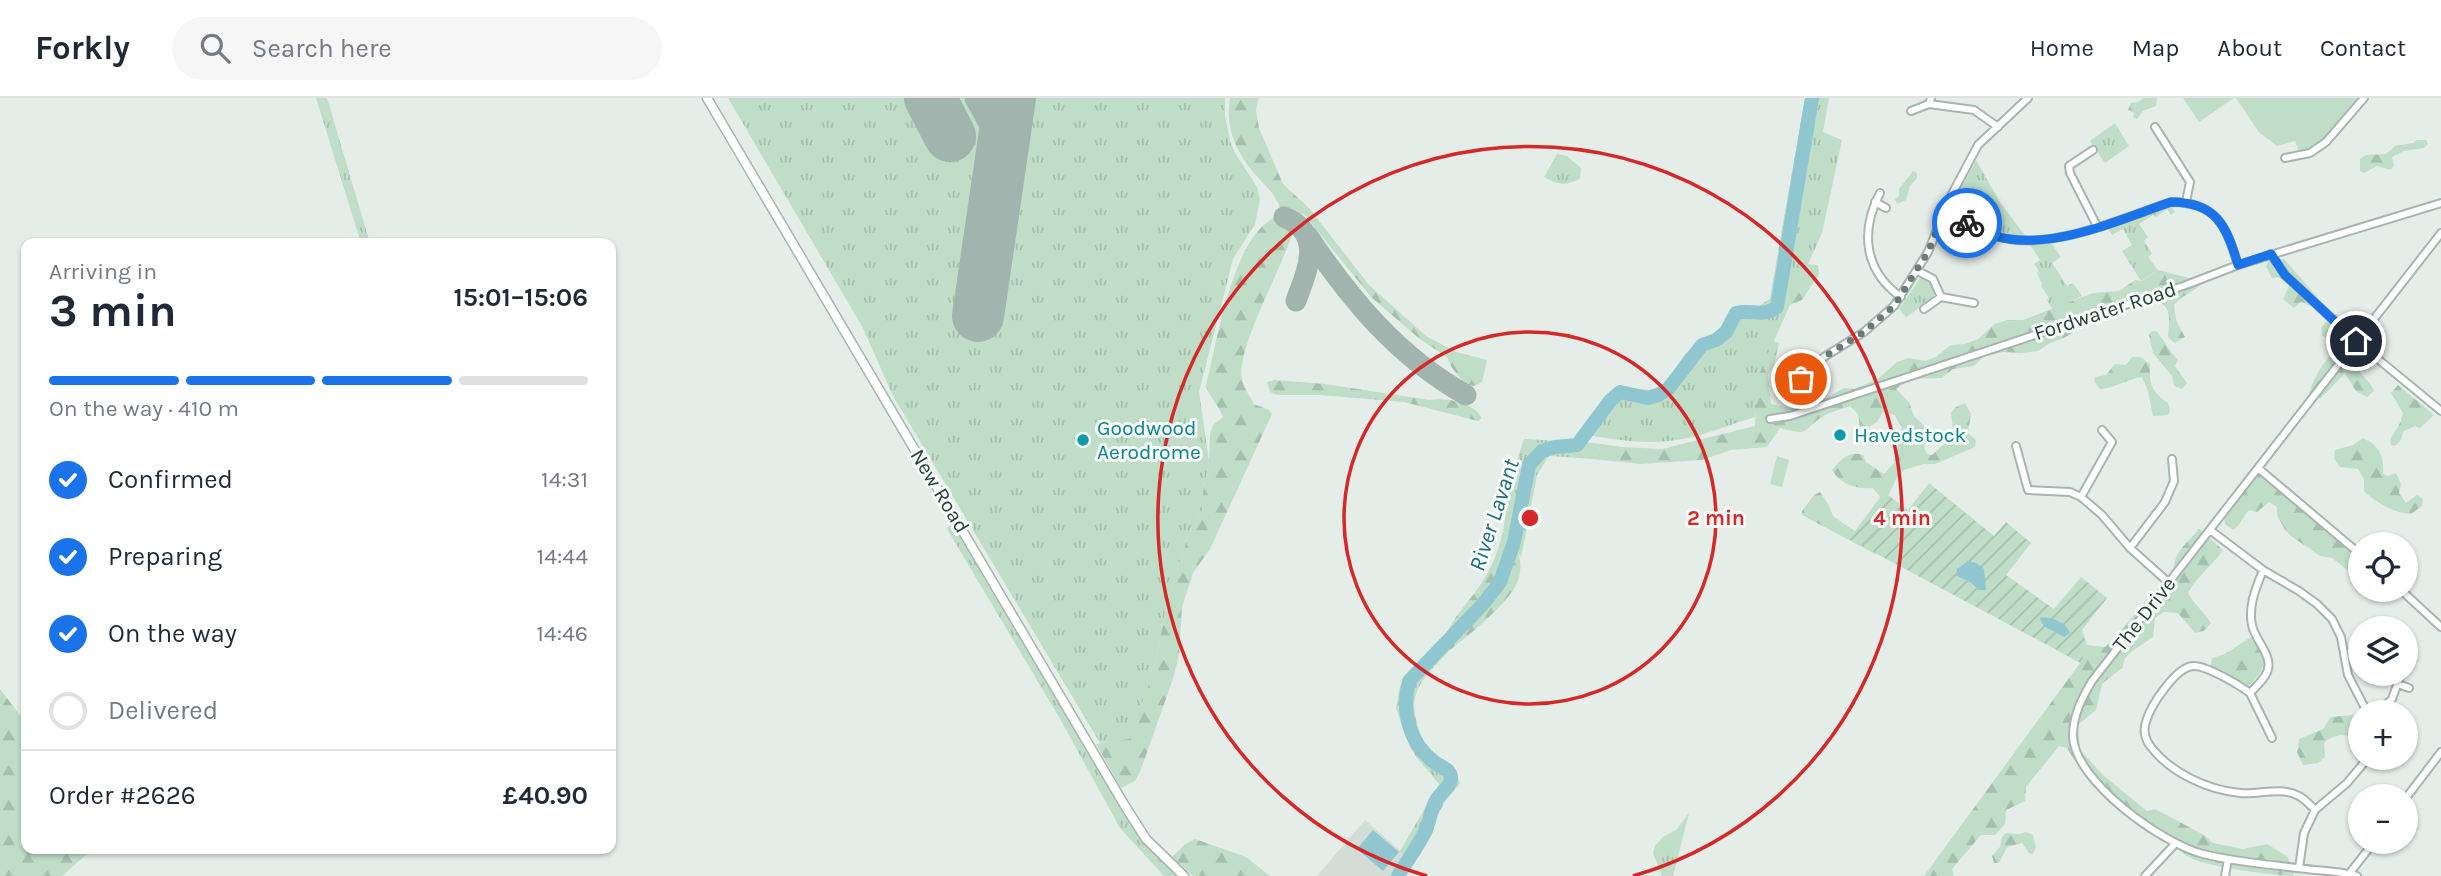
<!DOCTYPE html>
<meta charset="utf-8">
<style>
body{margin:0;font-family:Karla,sans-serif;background:#f6f6f7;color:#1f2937;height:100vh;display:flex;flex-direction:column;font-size:26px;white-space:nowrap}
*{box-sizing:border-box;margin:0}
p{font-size:23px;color:#747a83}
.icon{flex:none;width:38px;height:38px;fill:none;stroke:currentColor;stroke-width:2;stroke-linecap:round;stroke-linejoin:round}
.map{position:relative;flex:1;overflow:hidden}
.details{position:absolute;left:21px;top:140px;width:595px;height:616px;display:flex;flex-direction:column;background:#fff;border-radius:14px;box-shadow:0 2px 5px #0004}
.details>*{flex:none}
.buttons{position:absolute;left:2348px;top:434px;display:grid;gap:14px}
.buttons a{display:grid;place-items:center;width:70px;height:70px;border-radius:50%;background:#fff;box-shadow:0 2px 5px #0004;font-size:35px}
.pin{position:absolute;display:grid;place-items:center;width:60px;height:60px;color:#fff;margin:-30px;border:4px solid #fff;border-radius:50%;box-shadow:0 2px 7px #0007}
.courier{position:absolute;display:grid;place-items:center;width:70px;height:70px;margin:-35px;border:5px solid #1a73e8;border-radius:50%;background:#fff;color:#222;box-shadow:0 2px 9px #0007}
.headline em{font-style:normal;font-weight:700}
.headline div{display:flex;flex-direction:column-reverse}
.headline{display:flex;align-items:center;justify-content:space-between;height:119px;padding:0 28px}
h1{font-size:46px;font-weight:700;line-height:52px}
.bar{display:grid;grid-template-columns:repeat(4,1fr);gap:10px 7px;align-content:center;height:84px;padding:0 28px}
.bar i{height:9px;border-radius:5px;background:#e0e1e3}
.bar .active{background:#1a73e8}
.bar p{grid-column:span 4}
.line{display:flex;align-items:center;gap:18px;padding:0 28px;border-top:2px solid #e0e1e3}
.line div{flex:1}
ol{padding:0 28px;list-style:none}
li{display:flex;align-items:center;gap:21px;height:77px}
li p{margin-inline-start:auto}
li .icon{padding:7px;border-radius:50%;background:#1a73e8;color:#fff;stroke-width:4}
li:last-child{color:#747a83}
li i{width:38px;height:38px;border:4px solid #e0e1e3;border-radius:50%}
header{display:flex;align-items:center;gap:42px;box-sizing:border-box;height:98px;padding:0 35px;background:#fff;border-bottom:2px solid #e0e1e3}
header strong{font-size:33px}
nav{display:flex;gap:38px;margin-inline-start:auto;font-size:24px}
.search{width:490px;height:63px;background:#f6f6f7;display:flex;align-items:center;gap:18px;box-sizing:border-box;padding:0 24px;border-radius:38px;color:#747a83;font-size:26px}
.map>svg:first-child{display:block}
</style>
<header>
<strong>Forkly</strong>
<div class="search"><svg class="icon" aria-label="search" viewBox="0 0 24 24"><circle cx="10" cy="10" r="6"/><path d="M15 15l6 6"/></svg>Search here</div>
<nav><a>Home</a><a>Map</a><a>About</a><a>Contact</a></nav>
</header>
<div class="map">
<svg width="2441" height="778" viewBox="0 0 2441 778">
<defs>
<pattern id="grass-tufts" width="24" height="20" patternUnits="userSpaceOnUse" patternTransform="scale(1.75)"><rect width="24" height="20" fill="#bfddc7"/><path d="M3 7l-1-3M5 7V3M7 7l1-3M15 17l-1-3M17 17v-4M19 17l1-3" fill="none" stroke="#a4bfac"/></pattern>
<pattern id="forest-firs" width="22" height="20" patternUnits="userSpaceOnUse" patternTransform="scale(1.75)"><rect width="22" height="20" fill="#bfddc7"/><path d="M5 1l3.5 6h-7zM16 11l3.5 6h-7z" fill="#a4bfac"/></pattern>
<pattern id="garden-furrows" width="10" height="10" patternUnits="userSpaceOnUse" patternTransform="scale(1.75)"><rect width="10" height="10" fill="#bfddc7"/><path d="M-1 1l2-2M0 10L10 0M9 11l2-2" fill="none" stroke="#a4bfac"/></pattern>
</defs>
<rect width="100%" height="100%" fill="#e5ede9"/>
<!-- built -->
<path fill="#d3ddd8" d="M1365,722L1404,756L1390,778H1317Z"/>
<!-- grass -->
<path fill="url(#grass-tufts)" d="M316,0H327L370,145H361Z
M728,0H1225V17L1230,43L1235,55L1257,89L1260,101L1255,126L1233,161L1199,294L1209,363L1203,394V411L1188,438L1168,501L1153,575L1129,642L1100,645L893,298L863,230Z
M1805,0H1829L1823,34L1842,42L1822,135L1757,281L1758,295L1755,319C1734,325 1713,334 1692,339C1657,348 1622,343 1587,337L1620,289C1632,290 1648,294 1659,290C1671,284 1675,269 1683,259C1695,244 1713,242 1723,230C1728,225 1730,216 1733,210L1759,208L1770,201Z
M2115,25L2129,48L2105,65L2090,43Z
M1557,56L1567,58L1581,70L1580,81C1564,88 1559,87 1544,79Z
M1976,62L2000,104L2026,139C1995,134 1977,128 1951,109Z
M2171,108L2175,114L2171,117L2167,111L2156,119L2153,117L2139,126L2148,139L2144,143L2152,155L2148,159L2158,172L2141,183L2122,153L2132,147L2123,131L2112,137L2108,130Z
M2052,146L2061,159L2052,165L2067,188L2073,185L2082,198L2053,212L2047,202L2049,200L2041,188L2042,186L2037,175L2039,173L2034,166L2040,162L2030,147Z
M1920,180L1931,185L1935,195L1931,202L1906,219L1899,211Z
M1524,341L1595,345L1599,352L1592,361L1549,358L1537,377L1521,460L1512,437L1503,434L1511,381Z
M952,423L1144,745L1177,778H1164L1120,730L1059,619L947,431Z
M1444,542L1450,552C1428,576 1405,593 1418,628C1421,638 1424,646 1431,652C1446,664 1453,665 1460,685L1445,704L1403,778H1390L1404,757L1400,753L1439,686L1417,660L1410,649L1396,610L1400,588Z
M1689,715L1673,778H1662L1653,755L1655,748L1663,739L1676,732Z"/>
<!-- forest -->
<path fill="url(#forest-firs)" d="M1230,0H1259L1256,12L1259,30L1283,86L1309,110L1369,187L1426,238L1456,254L1487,262L1482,284L1474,288L1465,286L1452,270L1447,259L1421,242L1371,199L1304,116C1279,120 1283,110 1272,95C1267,88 1259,82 1254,75C1235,53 1225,28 1230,0Z
M2143,0H2157L2156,8L2143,13L2137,21L2133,19L2134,15L2128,12L2131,5L2138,4Z
M1804,6L1808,11L1800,61L1804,71L1803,77L1798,80L1796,85L1791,119L1794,133L1788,178L1797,179L1806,166L1818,167L1819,176L1802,202L1784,209L1775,208L1762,214L1745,212L1736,214L1727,229H1725L1733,210L1759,208L1770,201Z
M2417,42H2426L2428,46L2424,50L2404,53L2392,59L2394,67L2391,72L2377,68L2364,75L2360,73V61L2366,57L2386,56L2395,48L2413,45Z
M1913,73L1917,75V80L1910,88L1906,102L1897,106L1895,101L1899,98V91Z
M1274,120L1287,123L1293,133C1284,167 1235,252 1242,281C1243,289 1250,298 1254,306L1269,312L1272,316L1210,451L1193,475L1182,509L1179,557L1173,581L1140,674L1135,683L1121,690L1096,646L1129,641L1153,575L1168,501L1188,438L1203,411V394L1209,363L1210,336L1213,327L1223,319C1219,307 1210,301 1206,288C1217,244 1232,141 1274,120Z
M2284,161L2319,201L2313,209L2301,204L2294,210L2283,201L2289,188L2279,179L2272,180L2266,168L2269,163Z
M2158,172L2189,180L2200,187C2192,195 2181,198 2174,207L2176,222L2185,239L2175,245L2168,239C2172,199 2165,209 2133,195L2122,202L2112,219L2083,228L2064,240L2050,245L2038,253L2021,255L2003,254L1983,259L1974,268L1953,271L1942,280L1910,281L1896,291L1909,304L1914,318L1928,332L1924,350L1927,356L1932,357L1954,337L1951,315L1956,309L1965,305L1971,316L1968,335L1976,342L1975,349L1935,366H1923L1904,372L1897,379L1889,396L1880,399L1873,390C1856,391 1841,387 1832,372C1841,362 1848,352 1863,357L1866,364L1884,376L1894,365L1902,330L1895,317L1883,314L1877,324L1867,330L1860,329L1858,316L1850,308C1842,311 1830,314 1822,319C1800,334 1811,338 1780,330L1767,349L1731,352L1702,362L1641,366L1592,361L1599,352L1595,345L1622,349L1662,351L1755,328L1757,281L1773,243L1779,245L1774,267L1768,277L1771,306L1791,310L1802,305L1815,306L1844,290L1855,291L1879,280L1897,264L1909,260L1925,263L1936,259L1951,247L1965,246L1978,241L1995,226L2007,222H2023L2093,195L2119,193L2135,182L2142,183Z
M2336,216L2350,228L2348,244L2342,256L2349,265L2358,270C2363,280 2370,283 2374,293L2367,299L2356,293L2345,275L2321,300H2316L2309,295C2315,278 2322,264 2336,253L2335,242L2322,238L2321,229Z
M2152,233H2156C2164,241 2169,253 2178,262L2175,268L2187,285L2182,291L2174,288L2172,278L2153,255L2149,237Z
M2132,259H2140L2150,266C2149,287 2152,294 2168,305L2170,312L2168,317L2153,318L2148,293L2142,279C2128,281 2109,292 2100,291L2094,283L2095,279L2106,277L2115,266L2126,267Z
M1274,282L1325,286L1429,302C1446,299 1473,304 1482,320L1478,323L1404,304L1320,297H1278L1270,294L1267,284Z
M2398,287L2434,317L2420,330L2415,328L2404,333L2400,343L2395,348L2391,347L2390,342L2400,325L2403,315L2391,295Z
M2363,340C2380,349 2384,357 2383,376L2388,378L2396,375L2401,386L2399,395L2406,405L2417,397L2423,401L2422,408L2411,416C2396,416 2375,404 2364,393V381L2358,371L2340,369L2334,360L2335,352L2353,347Z
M2259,377L2361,463V474L2349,473L2332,460L2320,458L2291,438L2285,432L2277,417V409L2269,404L2257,414L2249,412C2242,419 2241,427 2233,432L2225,426L2224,419Z
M1820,394L1828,406L1833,418L1857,435L1877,457L1802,417V413L1814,397Z
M2199,431L2223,452C2213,467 2197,478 2188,495C2194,506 2204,514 2211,525L2204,533L2195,535L2178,515L2164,514L2155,520L2153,539L2131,554L2125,560L2122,570L2102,586L2096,612L2078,627L2080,652L2103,677L2147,713L2155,711L2204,737L2213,745L2243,751L2267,746L2288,759L2294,778C2273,777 2203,769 2187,758C2169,746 2178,733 2148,735C2109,707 2092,692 2067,650L2059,648L2026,689L2025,703L2006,712L2005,726L1995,737H1981L1952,771L1954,778H1924L2080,565L2056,552L2071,543L2087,547L2105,549L2115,540L2153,494L2169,491L2175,483C2168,460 2185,447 2199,431Z
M1503,434L1512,437C1519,452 1524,469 1517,485C1509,505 1467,539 1450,552L1444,542C1452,518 1471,503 1484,481C1494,466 1498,451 1503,434Z
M2251,539C2267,562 2269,567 2249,588L2211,568L2212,560L2225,556Z
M0,591L26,625V751H93L62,778H0Z
M2361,616V638L2356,640C2343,635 2336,636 2324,644L2325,659L2318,665L2303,667L2297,654L2299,641L2323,631L2331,619Z
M2026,734L2033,737L2036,749L2033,756L2029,755L2022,745L2007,749L1999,765H1994L1992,758L2000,749L2002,739L2006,735L2018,736Z
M1195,741L1246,759L1270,778H1193L1172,759L1184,747Z"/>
<!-- park -->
<path fill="#bfddc7" d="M2183,0H2234L2199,24Z
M2236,0H2359C2342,19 2325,48 2299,54L2295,43L2277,48L2259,34Z
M1777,358L1789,362L1782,389L1770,386Z"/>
<!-- garden -->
<path fill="url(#garden-furrows)" d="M1929,385L1994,438L2006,424L2031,445L2006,477L2054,511L2081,479L2107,500L2082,532L2087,547L2081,565L1849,441L1884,394L1908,412Z"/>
<!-- water -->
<path fill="#8fc6d0" d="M1968,463L1976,465L1984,471L1986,492H1979L1970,484L1957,478V471Z
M2041,519C2053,520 2065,523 2070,535L2064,539L2044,528L2040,521Z
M1373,732L1399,754L1383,773L1357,751Z"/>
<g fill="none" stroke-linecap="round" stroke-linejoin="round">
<!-- river -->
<path stroke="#8fc6d0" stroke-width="14" d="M1398,778C1407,763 1418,748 1426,732C1430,722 1431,710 1437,701C1441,694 1452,688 1451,679C1450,671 1441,669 1435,665C1409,645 1401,614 1409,583L1483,506L1500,484L1514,444L1529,367L1542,353L1555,349L1577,347L1610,303L1620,294L1648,300L1658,297L1668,291L1702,247L1716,242L1726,234L1736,215C1751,211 1763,220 1777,209L1812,0"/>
<!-- taxiway -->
<path stroke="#a2b4ae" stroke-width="21" d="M975,0L1003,51
M1284,119C1325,136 1307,172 1296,203
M1307,137C1351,202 1397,258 1466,297"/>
<!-- runway -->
<path stroke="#a2b4ae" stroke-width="52" d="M930,0L950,38
M978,218L1010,0"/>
<defs>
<path id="minor" d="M1931,0L1929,6L1974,12L1998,29
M1911,13L1929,6
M2155,29L2190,84L2186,104
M2093,52L2069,68L2070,75L2097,128
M2285,60L2310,55L2326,44L2364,0
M1880,95C1860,133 1864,173 1901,199
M1875,104L1886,110
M1946,111C1961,121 1975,131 1993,137C2046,156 2120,121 2171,104C2217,104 2226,128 2238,167
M2271,156L2285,177L2356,243L2441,313
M1918,173L1933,181L1941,199L1924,211
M1941,199L1974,205
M1801,281L1824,259L1864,234L1894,208L1928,154L1952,96L1978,47L2028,0
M1770,321L1790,318L2186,187L2238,167L2441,105
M2016,348L2028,392L2070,394L2081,399L2102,417L2130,450L2169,485
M2258,370L2361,457
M2081,399L2112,344L2102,332
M2210,432L2263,472L2299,493L2317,506L2332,521L2341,539L2348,577L2367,614
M2130,450L2165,404L2174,383L2172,361
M2263,472C2256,490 2248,508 2252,527C2255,544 2277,560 2265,578C2261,584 2255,590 2250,595C2239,587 2206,567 2193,568C2176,569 2150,608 2146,624C2143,632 2145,642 2151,649C2171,675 2208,692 2240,695C2259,697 2281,688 2299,698C2305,701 2310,707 2315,712
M2401,492L2441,529
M2398,586L2409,590
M2250,595L2272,640
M2377,614L2392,601L2401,576
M2406,700L2441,654
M2299,770L2304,735L2315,712L2347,685L2368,660
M2349,776L2374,744
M2145,778L2174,747
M2225,778L2228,761
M2357,778C2343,774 2328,773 2314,772C2277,767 2239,765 2203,756C2163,746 2074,683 2073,638C2073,617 2082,600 2092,583L2441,135"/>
<path id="tertiary" d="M707,0L1125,708L1146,741L1184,778"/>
</defs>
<!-- minor casing -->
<use href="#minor" stroke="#a7b5b0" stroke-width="10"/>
<!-- tertiary casing -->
<use href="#tertiary" stroke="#a7b5b0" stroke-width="11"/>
<!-- minor -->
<use href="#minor" stroke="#fff" stroke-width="6"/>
<!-- tertiary -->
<use href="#tertiary" stroke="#fff" stroke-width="8"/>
</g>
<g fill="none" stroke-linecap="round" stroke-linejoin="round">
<!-- done -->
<path stroke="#687b75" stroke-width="7" stroke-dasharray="0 12.6" d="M1801,281L1824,259L1864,234L1894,208L1928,154L1946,111L1967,125"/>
<!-- route -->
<path stroke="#1a73e8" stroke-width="9" d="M1967,125C2027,166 2111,124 2171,104C2216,104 2227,128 2238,167L2271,156L2285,177L2356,243"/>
</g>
<!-- distance rings -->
<g fill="none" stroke="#d62828" stroke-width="3.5">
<circle cx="1530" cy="420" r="186"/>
<path d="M1427 778A372 372 0 1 1 1633 778"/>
</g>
<!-- markers -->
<g fill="#0f9aa8" stroke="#f5faf7" stroke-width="2.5">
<circle cx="1840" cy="337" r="7"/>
<circle cx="1083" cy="342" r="7"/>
</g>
<g text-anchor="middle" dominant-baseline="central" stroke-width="6" stroke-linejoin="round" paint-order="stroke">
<!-- street labels -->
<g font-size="21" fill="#243e37" stroke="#f5faf7">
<text transform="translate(2105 213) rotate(-18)">Fordwater Road</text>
<text transform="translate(940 393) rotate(59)">New Road</text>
<text transform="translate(2144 516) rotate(-52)">The Drive</text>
</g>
<!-- culture labels -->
<g font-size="21" fill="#0d838f" stroke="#f5faf7" text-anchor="start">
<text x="1097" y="330">Goodwood<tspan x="1097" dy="24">Aerodrome</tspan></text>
<text x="1854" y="337">Havedstock</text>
</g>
<!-- water labels -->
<g font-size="23" font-style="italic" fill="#206b78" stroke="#f5faf7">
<text transform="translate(1494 417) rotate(-72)">River Lavant</text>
</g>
</g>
<circle cx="1530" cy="420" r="10" fill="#d62828" stroke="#f5faf7" stroke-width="3.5"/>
<g font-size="21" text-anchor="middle" font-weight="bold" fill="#d62828" stroke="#f5faf7" stroke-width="6" stroke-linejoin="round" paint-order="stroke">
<text x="1716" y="427">2 min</text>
<text x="1902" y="427">4 min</text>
</g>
</svg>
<div class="buttons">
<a><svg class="icon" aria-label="locate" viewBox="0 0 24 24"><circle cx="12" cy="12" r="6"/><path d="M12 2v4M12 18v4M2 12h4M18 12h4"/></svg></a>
<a><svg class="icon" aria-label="layers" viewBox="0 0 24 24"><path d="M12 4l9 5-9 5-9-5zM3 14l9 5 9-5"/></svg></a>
<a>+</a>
<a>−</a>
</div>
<div class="pin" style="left:1801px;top:281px;background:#ea580c"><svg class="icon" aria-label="bag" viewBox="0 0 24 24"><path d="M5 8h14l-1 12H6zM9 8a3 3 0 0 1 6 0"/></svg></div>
<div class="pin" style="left:2356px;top:243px;background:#1f2937"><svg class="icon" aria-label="home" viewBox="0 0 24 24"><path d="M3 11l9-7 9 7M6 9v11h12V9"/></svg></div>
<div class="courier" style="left:1967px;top:125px"><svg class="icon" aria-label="bike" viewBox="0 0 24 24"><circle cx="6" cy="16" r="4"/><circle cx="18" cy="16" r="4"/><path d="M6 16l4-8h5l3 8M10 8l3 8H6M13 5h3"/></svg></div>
<section class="details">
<div class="headline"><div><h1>3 min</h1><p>Arriving in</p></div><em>15:01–15:06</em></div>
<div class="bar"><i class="active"></i><i class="active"></i><i class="active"></i><i></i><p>On the way · 410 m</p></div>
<ol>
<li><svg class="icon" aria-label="check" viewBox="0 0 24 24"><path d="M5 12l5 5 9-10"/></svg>Confirmed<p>14:31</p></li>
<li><svg class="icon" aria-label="check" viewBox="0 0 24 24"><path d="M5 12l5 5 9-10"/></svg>Preparing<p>14:44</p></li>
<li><svg class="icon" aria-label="check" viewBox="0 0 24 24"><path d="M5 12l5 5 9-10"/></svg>On the way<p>14:46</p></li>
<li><i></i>Delivered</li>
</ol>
<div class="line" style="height:91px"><div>Order #2626</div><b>£40.90</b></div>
</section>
</div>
